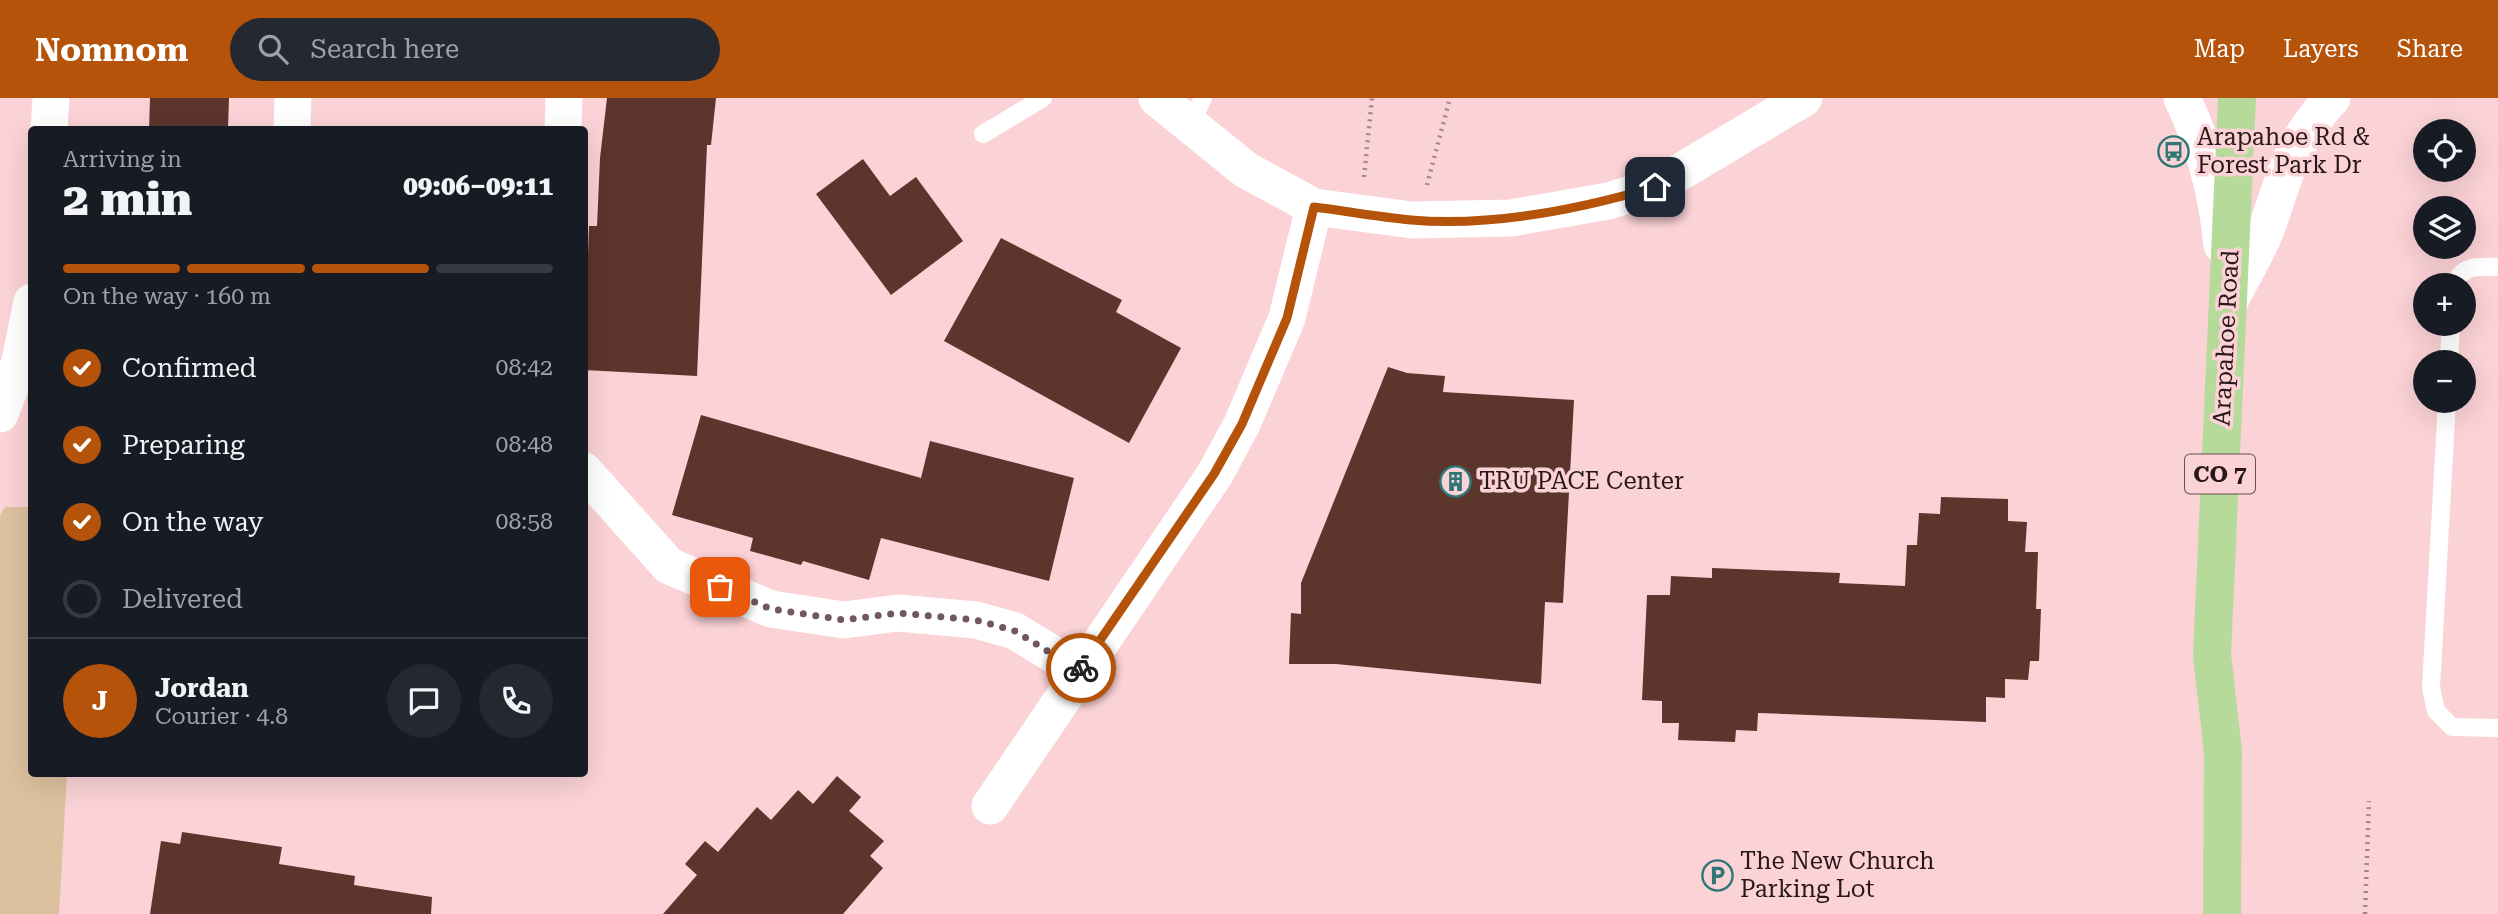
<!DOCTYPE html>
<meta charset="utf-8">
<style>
body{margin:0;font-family:"Roboto Serif",serif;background:#242831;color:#f1f3f6;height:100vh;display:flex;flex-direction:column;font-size:26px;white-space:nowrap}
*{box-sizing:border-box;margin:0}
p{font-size:23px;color:#9ea1a6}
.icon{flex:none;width:38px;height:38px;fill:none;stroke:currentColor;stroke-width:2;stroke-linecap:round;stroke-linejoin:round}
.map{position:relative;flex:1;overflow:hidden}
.drawer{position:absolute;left:28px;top:28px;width:560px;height:651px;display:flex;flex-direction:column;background:#171b24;border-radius:7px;box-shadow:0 7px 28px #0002}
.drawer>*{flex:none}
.tools{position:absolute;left:2413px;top:21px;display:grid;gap:14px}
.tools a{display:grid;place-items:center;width:63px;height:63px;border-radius:50%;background:#171b24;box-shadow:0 7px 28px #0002;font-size:35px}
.pin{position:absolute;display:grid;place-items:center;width:60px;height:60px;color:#fff;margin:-30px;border-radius:14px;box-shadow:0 4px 10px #0006}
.courier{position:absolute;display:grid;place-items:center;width:70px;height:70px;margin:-35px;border:5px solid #b45309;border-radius:50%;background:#fff;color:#222;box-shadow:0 2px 9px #0007}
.overview em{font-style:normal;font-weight:800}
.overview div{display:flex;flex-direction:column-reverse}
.overview{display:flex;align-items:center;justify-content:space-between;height:119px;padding:0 35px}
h1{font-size:46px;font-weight:800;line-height:52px}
.bar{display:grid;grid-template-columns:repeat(4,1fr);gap:10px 7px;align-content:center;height:84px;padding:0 35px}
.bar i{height:9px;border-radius:5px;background:#363941}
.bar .current{background:#b45309}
.bar p{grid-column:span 4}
.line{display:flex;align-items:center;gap:18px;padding:0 35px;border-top:2px solid #363941}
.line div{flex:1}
.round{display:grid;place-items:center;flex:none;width:74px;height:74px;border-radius:37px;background:#242831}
ol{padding:0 35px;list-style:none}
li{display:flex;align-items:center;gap:21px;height:77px}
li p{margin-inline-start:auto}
li .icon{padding:7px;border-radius:50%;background:#b45309;color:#fff;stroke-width:4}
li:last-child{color:#9ea1a6}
li i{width:38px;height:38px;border:4px solid #363941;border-radius:50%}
header{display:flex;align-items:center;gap:42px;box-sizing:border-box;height:98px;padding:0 35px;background:#b45309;color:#fff}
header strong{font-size:33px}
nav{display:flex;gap:38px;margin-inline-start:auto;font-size:24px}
.search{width:490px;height:63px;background:#242831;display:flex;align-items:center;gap:18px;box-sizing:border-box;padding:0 24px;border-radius:38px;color:#9ea1a6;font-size:26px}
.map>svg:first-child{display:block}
</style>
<header>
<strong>Nomnom</strong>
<div class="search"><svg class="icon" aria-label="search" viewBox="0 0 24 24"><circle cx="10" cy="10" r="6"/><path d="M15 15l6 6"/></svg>Search here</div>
<nav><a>Map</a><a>Layers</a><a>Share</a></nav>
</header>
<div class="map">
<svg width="2498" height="816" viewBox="0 0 2498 816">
<rect width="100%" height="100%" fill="#fbd2d5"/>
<!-- green -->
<path fill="#dcc19f" d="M5,409H31L32,676H67L59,816H0V418Z"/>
<!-- building -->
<path fill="#5c352d" d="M150,0H229L228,30L149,32Z
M607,0H716L711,47H707L697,278L584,272L589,128H597L600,60Z
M863,61L890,98L916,79L963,143L891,197L816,96Z
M1001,140L1122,202L1116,214L1181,250L1129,345L944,243Z
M1388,269L1407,275L1445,278L1443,294L1574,302L1563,505L1545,504L1541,586L1336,566H1289L1291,515L1301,516V485Z
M701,317L921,380L930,343L1074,380L1049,483L881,440L869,482L803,463L801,467L750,453L753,440L672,417Z
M1941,399L2008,401V423L2027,424L2025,454H2038L2036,511H2041L2039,563H2030L2028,582L2005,581V600L1986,599V624L1758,615L1757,633L1736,632L1735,644L1678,642L1679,625H1662V603L1642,602L1647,497H1670L1671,478L1712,480V470L1840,475L1839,485L1905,488L1907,447H1917L1919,415L1940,416Z
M837,678L861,699L849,713L884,743L870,758L883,770L843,816H663L697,777L685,766L705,743L718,754L757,709L771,722L798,692L813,706Z
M182,734L282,749L279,766L355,778L354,787L432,799L431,816H150L161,743L180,746Z"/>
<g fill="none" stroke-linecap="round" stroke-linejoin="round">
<!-- path -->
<path stroke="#a68789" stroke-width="4.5" stroke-dasharray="2 5" stroke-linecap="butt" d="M1364,79L1372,0
M1427,87L1450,0
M2365,816L2369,703"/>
<!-- service -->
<path stroke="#fff" stroke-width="18" d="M1190,28L1203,0
M983,36L1043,0
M2453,187C2463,167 2477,168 2498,169
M2449,264L2451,226
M2447,303L2431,590L2436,613L2452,629L2498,630"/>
<!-- minor -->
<path stroke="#fff" stroke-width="37" d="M1157,0L1246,72L1314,109L1412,122L1511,120L1608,103L1655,89L1804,0
M2182,0C2204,45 2217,97 2222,147
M49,32L51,0
M292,32L293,0
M563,32L564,0
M2228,207C2240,181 2257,156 2267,129C2286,75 2291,44 2332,0
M0,316L20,263L32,204
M584,373L669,468L771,511L844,522L898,515L976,522L1015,533L1080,573
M990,708L1215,376L1242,326L1287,220L1314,109"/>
<!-- primary -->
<path stroke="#b6da9a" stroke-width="38" d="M2222,816L2223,654L2212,557L2237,0"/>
</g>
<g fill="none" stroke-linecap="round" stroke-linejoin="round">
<!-- done -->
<path stroke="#72585b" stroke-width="7" stroke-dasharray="0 12.6" d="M720,489L771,511L844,522L898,515L976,522L1015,533L1080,573L1081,570"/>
<!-- route -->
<path stroke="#b45309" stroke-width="9" d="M1081,570L1214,376L1242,326L1287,220L1314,109C1346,113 1378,119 1411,122C1492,129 1577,112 1655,89"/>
</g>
<!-- icons -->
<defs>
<symbol id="bus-ring" viewBox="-11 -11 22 22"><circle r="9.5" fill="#fbd2d5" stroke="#2e7776" stroke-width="1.5"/><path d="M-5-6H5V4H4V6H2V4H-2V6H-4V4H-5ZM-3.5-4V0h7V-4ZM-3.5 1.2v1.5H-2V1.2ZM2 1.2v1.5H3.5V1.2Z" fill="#2e7776"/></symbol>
<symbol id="building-ring" viewBox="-11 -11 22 22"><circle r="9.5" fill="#fbd2d5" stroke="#2e7776" stroke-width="1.5"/><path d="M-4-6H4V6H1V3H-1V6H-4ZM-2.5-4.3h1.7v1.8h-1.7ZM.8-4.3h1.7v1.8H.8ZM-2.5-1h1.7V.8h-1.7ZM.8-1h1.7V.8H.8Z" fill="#2e7776"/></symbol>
<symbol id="parking-ring" viewBox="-11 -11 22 22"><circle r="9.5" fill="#fbd2d5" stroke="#2e7776" stroke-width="1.5"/><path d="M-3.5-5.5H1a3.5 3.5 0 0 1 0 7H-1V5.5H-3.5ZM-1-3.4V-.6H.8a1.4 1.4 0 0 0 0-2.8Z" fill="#2e7776"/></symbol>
</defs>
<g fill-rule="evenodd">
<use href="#bus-ring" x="2156" y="36" width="35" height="35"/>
<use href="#building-ring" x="1438" y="366" width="35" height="35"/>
<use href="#parking-ring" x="1700" y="760" width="35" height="35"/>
</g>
<g text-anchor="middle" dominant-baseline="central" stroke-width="7" stroke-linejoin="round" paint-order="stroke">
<!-- shield labels -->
<rect fill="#fbd2d5" stroke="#684f51" stroke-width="2" x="2185" y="356.5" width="70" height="39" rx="5"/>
<g font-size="23" font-weight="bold" fill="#291719">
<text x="2220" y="376">CO 7</text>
</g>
<!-- poi labels -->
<g font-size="24" fill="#291719" stroke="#fbd2d5" text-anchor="start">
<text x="2197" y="39">Arapahoe Rd &amp;<tspan x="2197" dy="28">Forest Park Dr</tspan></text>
<text x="1479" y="383">TRU PACE Center</text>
<text x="1740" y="763">The New Church<tspan x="1740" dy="28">Parking Lot</tspan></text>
</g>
<!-- street labels -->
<g font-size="24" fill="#291719" stroke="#fbd2d5">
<text transform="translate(2226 240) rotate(-87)">Arapahoe Road</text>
</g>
</g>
</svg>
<div class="tools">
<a><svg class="icon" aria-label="locate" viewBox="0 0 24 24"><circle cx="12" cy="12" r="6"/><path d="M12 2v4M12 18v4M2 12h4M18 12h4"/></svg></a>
<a><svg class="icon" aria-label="layers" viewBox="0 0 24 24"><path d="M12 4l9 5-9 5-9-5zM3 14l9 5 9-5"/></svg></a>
<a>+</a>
<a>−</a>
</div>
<div class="pin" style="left:720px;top:489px;background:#ea580c"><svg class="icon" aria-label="bag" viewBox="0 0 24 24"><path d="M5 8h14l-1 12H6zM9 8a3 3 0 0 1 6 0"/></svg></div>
<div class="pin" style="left:1655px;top:89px;background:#1f2937"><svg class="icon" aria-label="home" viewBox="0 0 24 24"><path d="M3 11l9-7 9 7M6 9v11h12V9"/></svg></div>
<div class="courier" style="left:1081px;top:570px"><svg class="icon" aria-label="bike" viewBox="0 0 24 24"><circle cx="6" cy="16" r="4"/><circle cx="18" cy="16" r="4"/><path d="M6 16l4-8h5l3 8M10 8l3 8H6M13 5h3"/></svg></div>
<section class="drawer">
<div class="overview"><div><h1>2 min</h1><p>Arriving in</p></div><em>09:06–09:11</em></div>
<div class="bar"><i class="current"></i><i class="current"></i><i class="current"></i><i></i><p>On the way · 160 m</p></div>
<ol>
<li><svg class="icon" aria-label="check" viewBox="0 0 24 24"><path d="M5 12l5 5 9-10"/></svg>Confirmed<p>08:42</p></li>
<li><svg class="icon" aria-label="check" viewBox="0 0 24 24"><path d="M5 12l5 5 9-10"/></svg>Preparing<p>08:48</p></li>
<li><svg class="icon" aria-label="check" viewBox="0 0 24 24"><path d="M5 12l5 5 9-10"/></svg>On the way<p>08:58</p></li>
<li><i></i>Delivered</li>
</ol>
<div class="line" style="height:126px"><b class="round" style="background:#b45309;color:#fff">J</b><div><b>Jordan</b><p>Courier · 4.8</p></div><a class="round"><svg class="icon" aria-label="chat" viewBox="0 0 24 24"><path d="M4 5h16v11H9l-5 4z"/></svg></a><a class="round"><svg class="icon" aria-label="phone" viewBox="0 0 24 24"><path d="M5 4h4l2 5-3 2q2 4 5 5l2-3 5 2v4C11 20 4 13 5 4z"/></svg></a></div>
</section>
</div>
